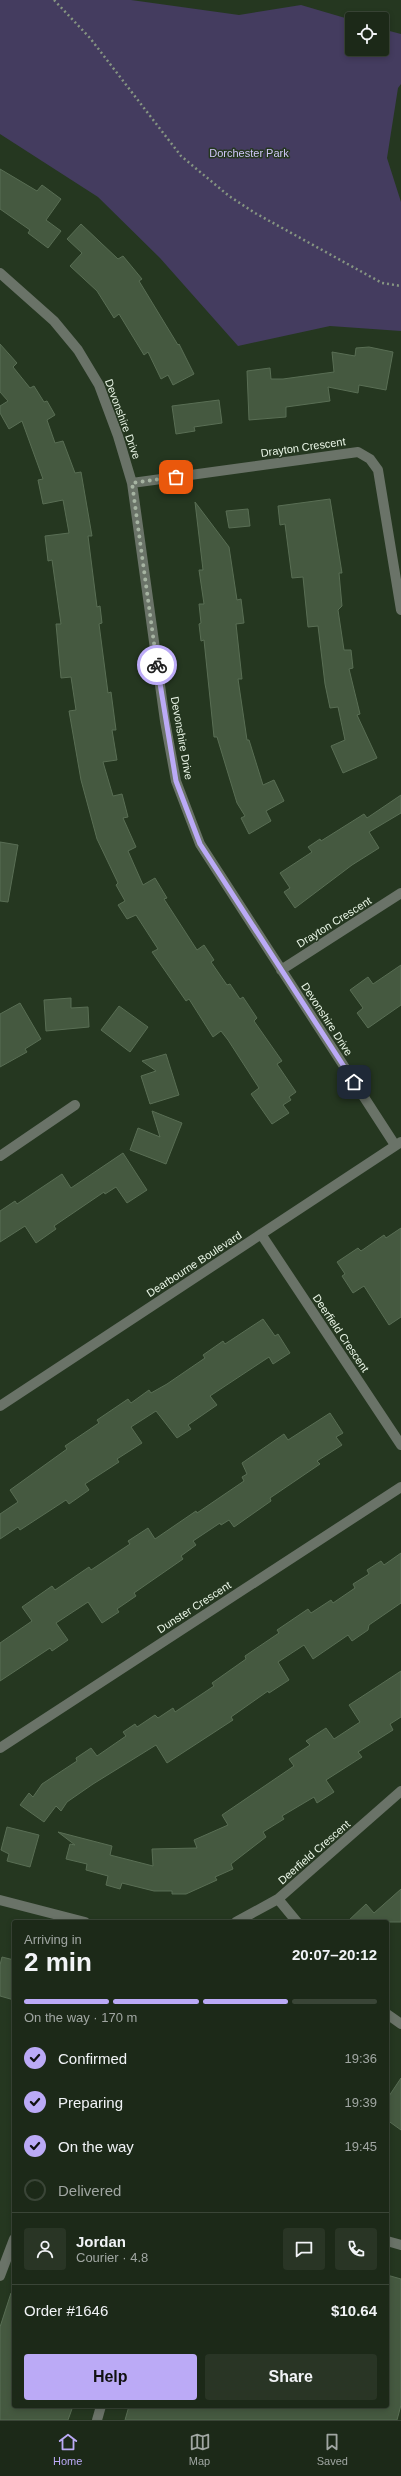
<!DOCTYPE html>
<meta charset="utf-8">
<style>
body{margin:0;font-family:Arial,sans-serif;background:#293525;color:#f1f3f6;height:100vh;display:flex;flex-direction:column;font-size:15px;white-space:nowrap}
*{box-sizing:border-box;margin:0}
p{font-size:13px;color:#a0a6a2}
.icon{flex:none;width:22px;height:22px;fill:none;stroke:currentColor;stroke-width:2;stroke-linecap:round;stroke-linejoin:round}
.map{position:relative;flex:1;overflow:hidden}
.side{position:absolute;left:12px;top:1920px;width:377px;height:488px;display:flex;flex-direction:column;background:#1c2918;border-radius:4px;box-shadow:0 2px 6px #0003,0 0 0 1px #3a4537}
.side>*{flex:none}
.tools{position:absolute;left:345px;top:12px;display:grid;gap:8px}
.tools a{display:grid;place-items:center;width:44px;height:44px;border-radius:4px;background:#1c2918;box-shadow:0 2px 6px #0003,0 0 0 1px #3a4537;font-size:20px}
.pin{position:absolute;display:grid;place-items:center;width:34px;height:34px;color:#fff;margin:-17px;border-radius:8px;box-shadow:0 2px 6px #0006}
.courier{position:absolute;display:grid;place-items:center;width:40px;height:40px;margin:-20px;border:3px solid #bbaaf6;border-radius:50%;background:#fff;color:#222;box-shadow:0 1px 5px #0007}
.overview em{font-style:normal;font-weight:700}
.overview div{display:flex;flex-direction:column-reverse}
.overview{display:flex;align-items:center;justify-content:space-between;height:68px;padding:0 12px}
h1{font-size:26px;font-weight:700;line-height:30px}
.bar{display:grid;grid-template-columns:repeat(4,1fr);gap:6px 4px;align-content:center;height:48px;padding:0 12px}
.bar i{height:5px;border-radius:3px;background:#3a4537}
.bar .selected{background:#bbaaf6}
.bar p{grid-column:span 4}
.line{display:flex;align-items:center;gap:10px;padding:0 12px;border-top:1px solid #3a4537}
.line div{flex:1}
.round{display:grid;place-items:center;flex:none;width:42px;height:42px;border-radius:4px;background:#293525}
ol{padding:0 12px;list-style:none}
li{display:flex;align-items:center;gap:12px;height:44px}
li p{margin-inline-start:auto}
li .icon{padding:4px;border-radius:50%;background:#bbaaf6;color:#111;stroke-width:4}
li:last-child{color:#a0a6a2}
li i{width:22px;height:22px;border:2px solid #3a4537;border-radius:50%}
.primary-button{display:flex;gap:8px;margin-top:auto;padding:8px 12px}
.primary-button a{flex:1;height:46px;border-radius:4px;background:#bbaaf6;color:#111;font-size:16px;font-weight:700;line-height:46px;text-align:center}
.primary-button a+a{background:#293525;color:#f1f3f6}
.menu{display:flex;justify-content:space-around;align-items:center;height:56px;border-top:1px solid #3a4537;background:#1c2918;font-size:11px;color:#a0a6a2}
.menu a{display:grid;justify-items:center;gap:2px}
.menu .selected{color:#bbaaf6}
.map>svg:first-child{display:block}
</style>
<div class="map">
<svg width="401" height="2420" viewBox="0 0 401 2420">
<rect width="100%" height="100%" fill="#253720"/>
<!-- green -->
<path fill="#443c5f" d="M0,0H131L239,15L301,5L352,20V49H382V29L401,34V84L398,88L387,158L401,202V331L330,326L238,346L160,258L98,197L0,134Z"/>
<!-- building -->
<path fill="#455940" stroke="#596e54" d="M0,169L37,191L42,185L61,199L46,220L61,231L48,248L28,233L30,230L0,209Z
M81,224L118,259L123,256L142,279L139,281L178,345L179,344L194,374L173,385L168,375L161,379L148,352L144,355L119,314L114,318L97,291L70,266L82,253L67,239Z
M0,344L17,363L13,367L30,388L34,386L44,402L47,401L55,415L47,420L55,443L63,441L75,473L81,472L92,536H88L97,607L100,606L102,623L99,624L108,693L111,692L116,730H112L117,760L103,762L113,796L122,794L128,817L123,818L136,847L128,851L143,885L155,878L167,898L164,899L197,950L204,945L214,960L211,962L227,985L230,984L240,999L243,997L257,1018L254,1021L282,1061L277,1064L296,1092L289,1097L291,1100L283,1105L289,1113L272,1124L251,1094L259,1088L228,1040L221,1031L213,1037L189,999L186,1001L152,952L158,949L136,915L127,919L118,905L125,901L116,885L118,883L97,839L81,780L69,711L76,710L71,677L61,678L56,624H61L52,560L48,561L45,536L69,533L63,500L43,504L38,480L43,479L22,421L9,429L0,413V406L8,401L0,392Z
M369,347L393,352L386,390L359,385L358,393L328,387L330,401L286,407V417L249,420L247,371L270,368L271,379H283L334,372L332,352L355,356L356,348Z
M219,400L222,423L194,427L195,431L176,434L172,406Z
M330,499L342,573H339L342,606L338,610L344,650H351L353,668L349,669L360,714L357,715L377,758L343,773L331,746L345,740L338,707L330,708L325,684L318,626L308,627L303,577L292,578L285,524L280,525L278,506Z
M195,502L229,547L237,600L241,599L244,623L236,624L242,679H238L247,740H249L263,785L274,780L284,801L266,811L271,821L249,834L241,818L245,816L237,803L217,737H214L204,640L201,641L199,624L201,623L199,604H204L199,570H203Z
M248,509L250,526L229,528L226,511Z
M401,795V813L369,832L379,848L352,865L295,908L284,892L290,888L280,873L312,852L308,847L320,839L321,841L364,814L367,818Z
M0,842L18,845L8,902L0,901Z
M401,965V1005L368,1028L357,1013L363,1008L350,990L368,977L373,984Z
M71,998V1008L88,1007L89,1027L46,1031L44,1000Z
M20,1003L41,1039L25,1049L27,1052L0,1067V1014Z
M119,1006L148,1027L130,1052L101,1030Z
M166,1054L179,1095L150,1104L141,1076L156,1071L142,1061Z
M152,1111L182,1123L166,1164L130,1150L138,1128L160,1137Z
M123,1153L147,1190L127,1203L116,1187L105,1194L104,1192L54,1226L56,1229L36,1243L25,1226L0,1242V1211L15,1201L17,1204L62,1174L71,1188Z
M401,1228V1317L389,1325L364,1286L353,1293L342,1276L345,1274L337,1262L358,1248L361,1251L384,1235L386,1238Z
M263,1319L275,1336L278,1334L290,1353L273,1364L269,1357L210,1396L217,1405L188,1425L191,1429L177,1438L156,1411L131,1427L142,1443L117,1459L119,1462L85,1484L89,1490L69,1504L66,1500L20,1530L18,1527L0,1539V1514L18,1502L10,1490L67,1449L65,1446L99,1423L97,1420L128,1399L131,1403L149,1390L151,1393L167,1384L205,1358L203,1355L223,1341L225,1344Z
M330,1413L343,1433L336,1437L342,1445L317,1461L320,1464L270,1498L271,1501L234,1527L229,1520L221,1525L220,1523L193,1541L196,1545L181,1556L183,1559L134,1593L136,1596L117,1609L119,1612L102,1623L88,1602L56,1623L68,1640L52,1651L50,1648L0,1681V1643L32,1621L22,1607L52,1586L55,1590L89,1567L91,1570L130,1544L128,1541L148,1528L155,1539L196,1511L197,1513L244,1481L242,1477L247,1474L242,1463L284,1434L288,1440Z
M401,1553V1603L369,1625L368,1630L352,1641L348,1635L313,1659L304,1645L278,1662L289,1680L269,1693L268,1691L231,1717L233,1720L167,1763L156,1745L93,1784L67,1802L61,1811L56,1806L44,1822L20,1805L29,1793L33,1797L42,1784L77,1761L76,1758L91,1748L97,1756L126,1736L123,1732L135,1724L137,1727L155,1715L158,1718L173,1708L175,1712L214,1686L212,1683L246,1659L245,1656L279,1633L277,1630L308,1609L311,1613L331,1600L333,1603L355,1588L353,1584L369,1574L367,1570L381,1561L384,1565Z
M401,1671V1717L390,1724L393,1730L358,1752L362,1757L326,1780L334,1792L317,1803L314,1797L282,1816L284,1819L263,1832L266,1837L231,1864L233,1869L215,1877L217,1880L186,1894H172V1891H154L122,1883L120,1889L106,1885L108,1876L86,1870L87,1864L66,1859L70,1844L75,1845L58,1832L112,1846L110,1855L153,1866L152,1849L197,1848L194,1840L228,1825L222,1815L294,1766L289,1759L310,1745L306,1741L326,1728L334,1739L360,1722L349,1705Z
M7,1827L39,1835L30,1867L7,1861L9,1854L1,1850Z
M401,1889V1922H347L366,1904L374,1913Z
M2,1957L14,1960V2000L0,1996V1965Z
M401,2078V2130L387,2120V2099Z
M387,2275L401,2279V2405L397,2420H125L129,2406H387Z
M11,2293L14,2294V2406H73L68,2420H0V2327Z"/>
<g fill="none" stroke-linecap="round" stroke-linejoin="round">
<!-- path -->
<path stroke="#869582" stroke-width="2.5" stroke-dasharray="2 3" stroke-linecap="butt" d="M54,0L90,38L181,156L229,196L255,213L382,283L401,286"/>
<!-- minor -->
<path stroke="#6a7368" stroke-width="10" d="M0,273L54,321L78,350L99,385L118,436L132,483L165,721L176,781L200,844L395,1145
M132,483L358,452L370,459L378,470L401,610
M281,970L401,893
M0,1156L75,1105
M261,1234L401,1445
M0,1406L401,1142
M0,1748L401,1487
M278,1899L297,1922
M0,1900L85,1922
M236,1922L278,1899L401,1791
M387,2014L401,2024
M387,2241L401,2245
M0,2276L14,2239
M97,2420L101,2406"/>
</g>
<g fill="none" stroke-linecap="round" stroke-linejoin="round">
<!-- done -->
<path stroke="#a5b3a1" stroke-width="4" stroke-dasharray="0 7.2" d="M157,665L132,483L176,477"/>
<!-- route -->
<path stroke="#bbaaf6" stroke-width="5" d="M157,665L176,781L200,844L354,1082"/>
</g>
<g text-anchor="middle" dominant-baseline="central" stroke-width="3" stroke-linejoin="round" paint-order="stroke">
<!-- park labels -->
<g font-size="11" fill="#cfc6f7" stroke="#253720">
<text x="249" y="153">Dorchester Park</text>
</g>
<!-- street labels -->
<g font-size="11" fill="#eaf6e7" stroke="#253720">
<text transform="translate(123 419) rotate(70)">Devonshire Drive</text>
<text transform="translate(303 447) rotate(-8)">Drayton Crescent</text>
<text transform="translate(182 738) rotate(80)">Devonshire Drive</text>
<text transform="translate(334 922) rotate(-32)">Drayton Crescent</text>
<text transform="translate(327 1019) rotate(57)">Devonshire Drive</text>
<text transform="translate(194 1264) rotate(-33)">Dearbourne Boulevard</text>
<text transform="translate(341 1333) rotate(56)">Deerfield Crescent</text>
<text transform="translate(194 1607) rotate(-33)">Dunster Crescent</text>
<text transform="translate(314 1852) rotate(-41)">Deerfield Crescent</text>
</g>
</g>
</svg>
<div class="tools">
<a><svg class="icon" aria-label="locate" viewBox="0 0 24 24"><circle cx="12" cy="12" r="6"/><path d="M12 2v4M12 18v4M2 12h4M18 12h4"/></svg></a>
</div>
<div class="pin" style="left:176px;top:477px;background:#ea580c"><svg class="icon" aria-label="bag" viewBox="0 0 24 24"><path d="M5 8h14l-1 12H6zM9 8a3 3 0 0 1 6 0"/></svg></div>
<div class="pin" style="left:354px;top:1082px;background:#1f2937"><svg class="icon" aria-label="home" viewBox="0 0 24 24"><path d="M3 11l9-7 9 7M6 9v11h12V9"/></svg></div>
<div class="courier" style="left:157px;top:665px"><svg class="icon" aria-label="bike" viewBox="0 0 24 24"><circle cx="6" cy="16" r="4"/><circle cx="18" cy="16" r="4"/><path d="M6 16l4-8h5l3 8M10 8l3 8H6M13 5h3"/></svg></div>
<section class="side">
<div class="overview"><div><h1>2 min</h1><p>Arriving in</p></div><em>20:07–20:12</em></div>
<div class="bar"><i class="selected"></i><i class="selected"></i><i class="selected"></i><i></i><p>On the way · 170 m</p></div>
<ol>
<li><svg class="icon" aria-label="check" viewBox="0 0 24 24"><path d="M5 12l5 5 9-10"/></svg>Confirmed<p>19:36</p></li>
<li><svg class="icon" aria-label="check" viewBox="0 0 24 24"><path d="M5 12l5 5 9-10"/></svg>Preparing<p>19:39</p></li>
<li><svg class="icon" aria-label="check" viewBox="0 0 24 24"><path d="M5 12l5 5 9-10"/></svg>On the way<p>19:45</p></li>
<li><i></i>Delivered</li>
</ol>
<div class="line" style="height:72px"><a class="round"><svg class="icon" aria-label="person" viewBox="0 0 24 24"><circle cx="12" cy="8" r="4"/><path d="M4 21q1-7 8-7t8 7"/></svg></a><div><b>Jordan</b><p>Courier · 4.8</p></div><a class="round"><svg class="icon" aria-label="chat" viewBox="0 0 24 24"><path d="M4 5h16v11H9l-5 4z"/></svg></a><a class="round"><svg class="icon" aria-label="phone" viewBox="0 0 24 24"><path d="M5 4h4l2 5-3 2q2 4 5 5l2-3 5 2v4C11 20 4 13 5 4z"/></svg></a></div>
<div class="line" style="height:52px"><div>Order #1646</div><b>$10.64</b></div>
<div class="primary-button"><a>Help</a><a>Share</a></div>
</section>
</div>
<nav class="menu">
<a class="selected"><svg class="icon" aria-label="home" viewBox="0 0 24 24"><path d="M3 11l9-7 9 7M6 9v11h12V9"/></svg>Home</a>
<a><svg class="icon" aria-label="map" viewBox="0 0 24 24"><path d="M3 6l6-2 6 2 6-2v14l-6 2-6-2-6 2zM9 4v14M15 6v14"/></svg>Map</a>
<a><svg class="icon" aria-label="saved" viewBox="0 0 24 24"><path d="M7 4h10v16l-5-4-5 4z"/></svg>Saved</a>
</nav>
